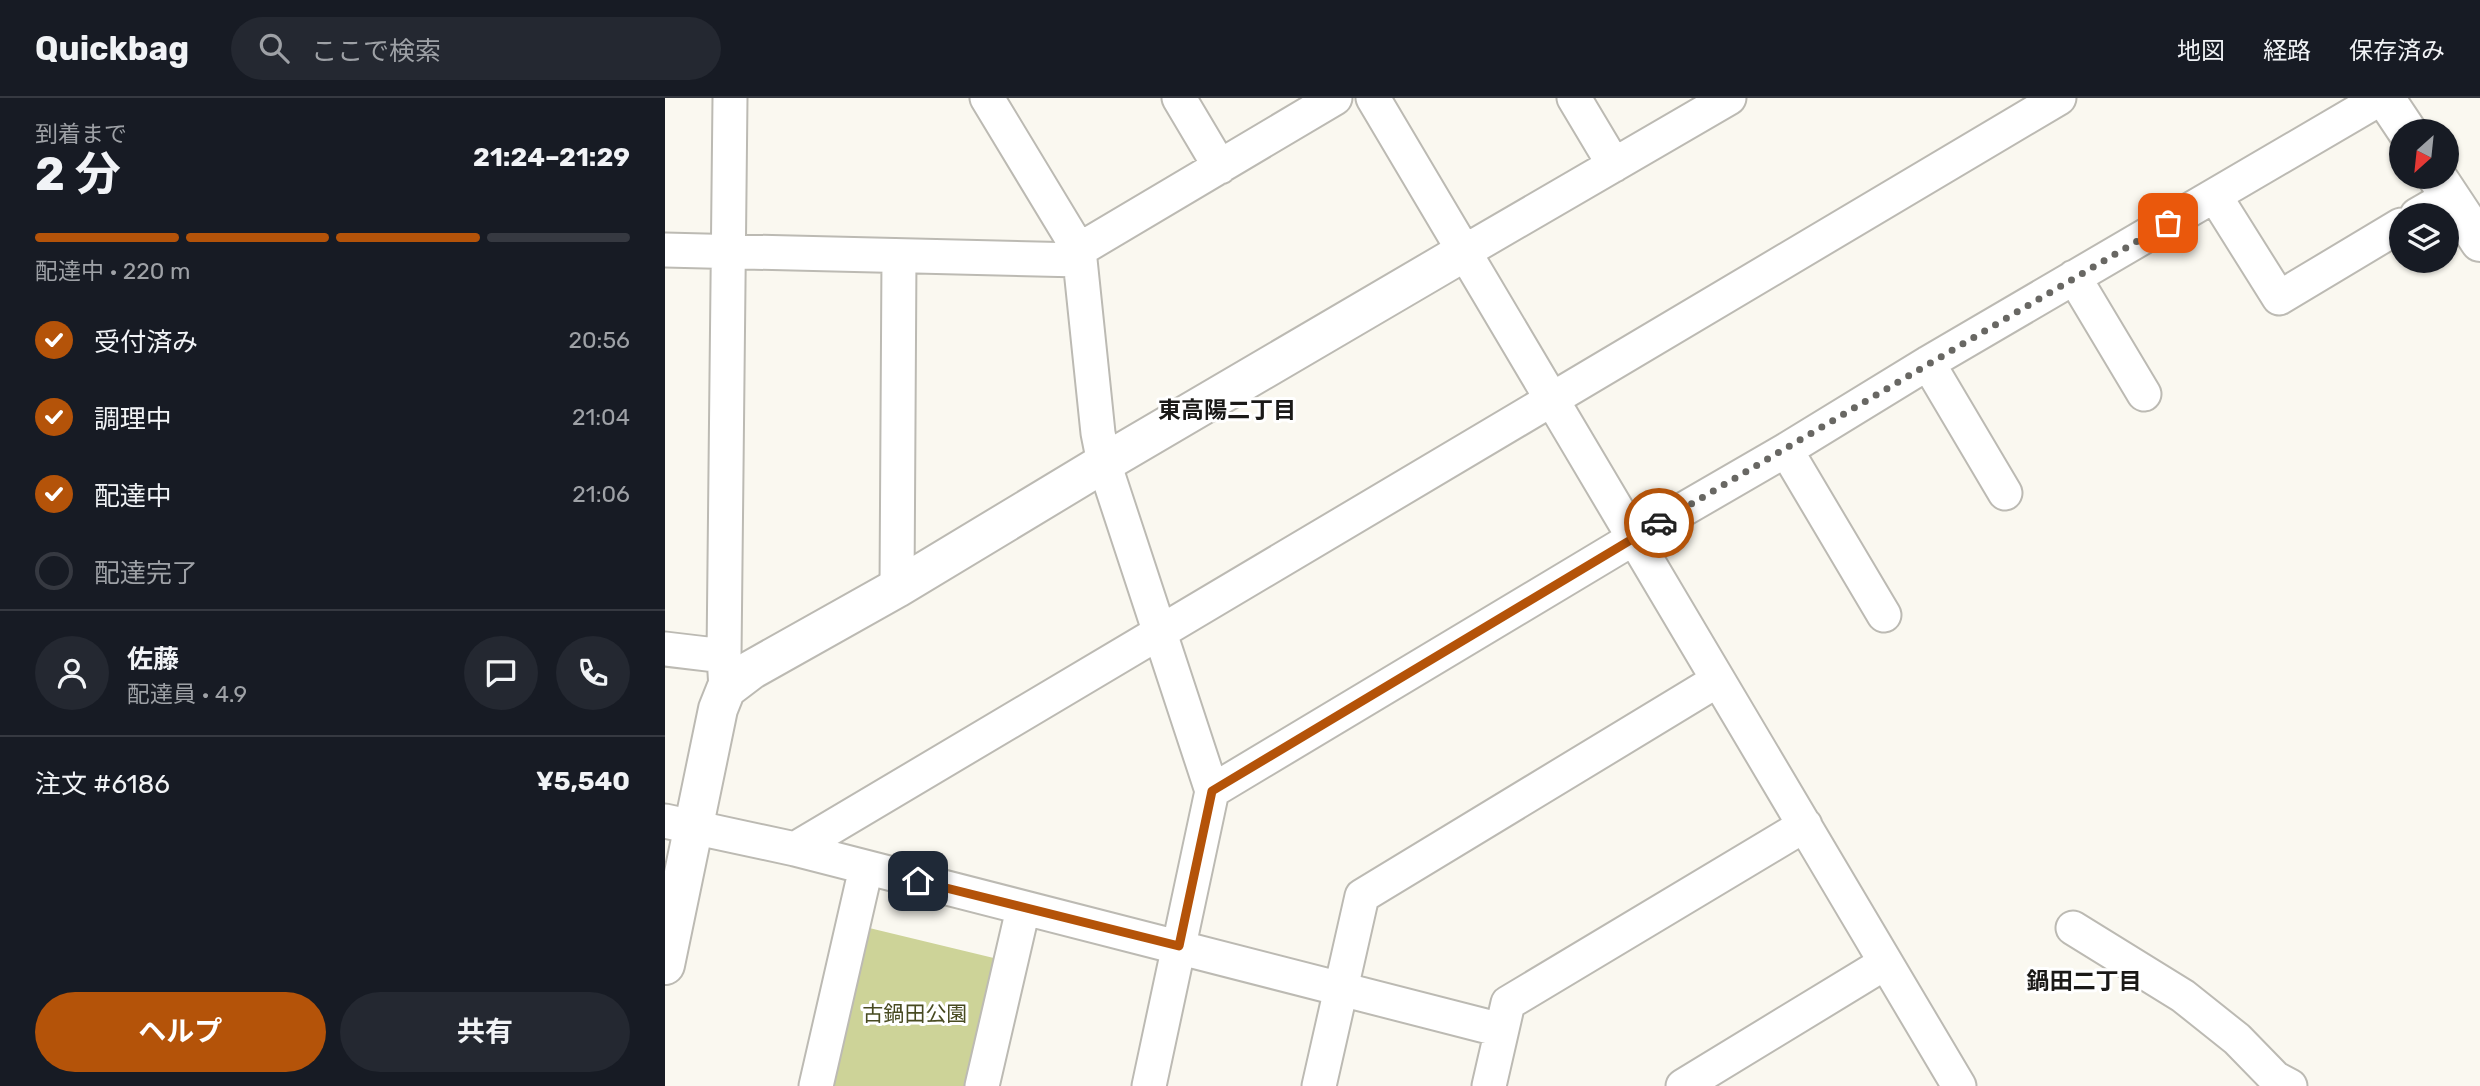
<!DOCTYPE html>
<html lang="ja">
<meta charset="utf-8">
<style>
body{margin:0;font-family:Rubik,"Noto Sans JP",sans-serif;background:#242831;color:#f1f3f6;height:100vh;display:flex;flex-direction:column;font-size:26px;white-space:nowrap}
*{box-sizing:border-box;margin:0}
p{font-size:23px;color:#9ea1a6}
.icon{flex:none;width:38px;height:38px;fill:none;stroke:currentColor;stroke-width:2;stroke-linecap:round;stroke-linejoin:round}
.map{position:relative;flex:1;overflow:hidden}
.details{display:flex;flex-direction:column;background:#171b24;width:665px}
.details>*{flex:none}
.needle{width:46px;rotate:207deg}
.fabs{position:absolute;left:1724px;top:21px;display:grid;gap:14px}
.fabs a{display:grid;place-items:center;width:70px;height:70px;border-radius:50%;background:#171b24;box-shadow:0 2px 5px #0004;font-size:35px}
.pin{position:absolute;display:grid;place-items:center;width:60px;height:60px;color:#fff;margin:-30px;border-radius:14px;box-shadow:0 4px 10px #0006}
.courier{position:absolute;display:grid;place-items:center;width:70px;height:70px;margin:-35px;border:5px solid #b45309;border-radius:50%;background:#fff;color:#222;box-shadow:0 2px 9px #0007}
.head em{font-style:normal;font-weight:700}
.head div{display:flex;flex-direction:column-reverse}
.head{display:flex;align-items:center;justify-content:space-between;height:119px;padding:0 35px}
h1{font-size:46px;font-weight:700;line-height:52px}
.bar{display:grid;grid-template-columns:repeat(4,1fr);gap:10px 7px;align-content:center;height:84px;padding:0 35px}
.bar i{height:9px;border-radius:5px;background:#363941}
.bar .active{background:#b45309}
.bar p{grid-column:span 4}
.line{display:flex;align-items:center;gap:18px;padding:0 35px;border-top:2px solid #363941}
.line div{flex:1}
.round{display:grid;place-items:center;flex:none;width:74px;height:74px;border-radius:37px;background:#242831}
ol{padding:0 35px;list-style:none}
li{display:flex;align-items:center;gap:21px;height:77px}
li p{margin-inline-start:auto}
li .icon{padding:7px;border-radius:50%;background:#b45309;color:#fff;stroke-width:4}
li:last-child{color:#9ea1a6}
li i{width:38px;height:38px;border:4px solid #363941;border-radius:50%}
.cta{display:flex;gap:14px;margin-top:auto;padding:14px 35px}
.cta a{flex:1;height:80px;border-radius:42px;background:#b45309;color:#fff;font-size:28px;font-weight:700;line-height:80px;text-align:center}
.cta a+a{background:#242831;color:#f1f3f6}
header{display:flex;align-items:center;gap:42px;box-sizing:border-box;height:98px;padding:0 35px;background:#171b24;border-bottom:2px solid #363941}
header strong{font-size:33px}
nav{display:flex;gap:38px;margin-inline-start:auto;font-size:24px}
.search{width:490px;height:63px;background:#242831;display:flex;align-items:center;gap:18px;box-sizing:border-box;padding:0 24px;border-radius:38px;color:#9ea1a6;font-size:26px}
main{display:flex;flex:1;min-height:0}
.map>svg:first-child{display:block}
</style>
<header>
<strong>Quickbag</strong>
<div class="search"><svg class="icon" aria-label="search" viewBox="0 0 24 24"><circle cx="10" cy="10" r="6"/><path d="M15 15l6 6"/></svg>ここで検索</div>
<nav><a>地図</a><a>経路</a><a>保存済み</a></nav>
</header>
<main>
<section class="details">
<div class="head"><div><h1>2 分</h1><p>到着まで</p></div><em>21:24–21:29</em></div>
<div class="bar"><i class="active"></i><i class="active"></i><i class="active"></i><i></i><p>配達中 · 220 m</p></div>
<ol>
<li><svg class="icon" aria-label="check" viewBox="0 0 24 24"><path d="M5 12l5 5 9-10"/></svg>受付済み<p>20:56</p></li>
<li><svg class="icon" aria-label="check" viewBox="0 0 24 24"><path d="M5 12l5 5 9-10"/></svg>調理中<p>21:04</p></li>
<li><svg class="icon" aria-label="check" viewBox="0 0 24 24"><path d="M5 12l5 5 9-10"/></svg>配達中<p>21:06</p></li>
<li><i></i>配達完了</li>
</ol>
<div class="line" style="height:126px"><a class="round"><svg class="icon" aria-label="person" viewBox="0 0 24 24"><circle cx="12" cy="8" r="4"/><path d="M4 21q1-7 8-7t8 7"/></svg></a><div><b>佐藤</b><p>配達員 · 4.9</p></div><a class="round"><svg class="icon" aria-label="chat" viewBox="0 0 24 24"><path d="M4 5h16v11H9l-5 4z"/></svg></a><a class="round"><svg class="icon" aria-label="phone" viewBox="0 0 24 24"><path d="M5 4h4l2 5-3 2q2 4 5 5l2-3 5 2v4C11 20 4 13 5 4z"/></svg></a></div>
<div class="line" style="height:91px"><div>注文 #6186</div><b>¥5,540</b></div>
<div class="cta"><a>ヘルプ</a><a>共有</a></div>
</section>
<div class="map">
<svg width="1815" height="988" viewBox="0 0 1815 988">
<rect width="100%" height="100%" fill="#faf8f0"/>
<!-- green -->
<path fill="#cdd398" d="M196,828L337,862L308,988H160Z"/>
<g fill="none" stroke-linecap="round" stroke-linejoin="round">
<defs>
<path id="minor" d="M322,0L414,152L433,335L439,365L547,693L484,988
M514,0L555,69
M708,0L1294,988
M909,0L949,67
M1550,98L1614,200L1736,127
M1752,117L1785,98
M0,152L415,162
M414,152L670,0
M799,154L1064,0
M1409,179L1479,296
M1263,265L1340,395
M1121,352L1219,517
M232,490L234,158
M0,551L59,558
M61,591L59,558L65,0
M547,693L969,440L1121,352L1263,265L1716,0
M0,723L130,751L836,932
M130,751L1394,0
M1408,830L1518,898L1572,941L1610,980L1625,988
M151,988L201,770
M317,988L358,811
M654,988L697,798L1053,582
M824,988L843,905L1140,727
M1018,988L1220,865"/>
<path id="tertiary" d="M1720,0L1742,33
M1772,79L1815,144
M0,867L53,611L61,591L86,572L232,490L439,365L799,154"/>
</defs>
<!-- minor casing -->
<use href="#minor" stroke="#bcbab3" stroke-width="37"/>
<!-- tertiary casing -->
<use href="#tertiary" stroke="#bcbab3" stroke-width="42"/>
<!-- minor -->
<use href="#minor" stroke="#fff" stroke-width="33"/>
<!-- tertiary -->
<use href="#tertiary" stroke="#fff" stroke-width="38"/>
</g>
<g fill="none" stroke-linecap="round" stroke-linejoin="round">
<!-- done -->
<path stroke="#686763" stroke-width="7" stroke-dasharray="0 12.6" d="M994,425L1503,125"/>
<!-- route -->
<path stroke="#b45309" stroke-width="9" d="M253,783L514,848L547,693L994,425"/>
</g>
<g text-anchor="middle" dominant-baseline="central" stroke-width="6" stroke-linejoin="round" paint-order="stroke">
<!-- park labels -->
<g font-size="21" fill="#484b21" stroke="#fff">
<text x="250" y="915">古鍋田公園</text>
</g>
<!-- neighbourhood labels -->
<g font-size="23" font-weight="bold" fill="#1a1917" stroke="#fff">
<text x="562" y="312">東高陽二丁目</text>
<text x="1419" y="883">鍋田二丁目</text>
</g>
</g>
</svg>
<div class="fabs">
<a><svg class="needle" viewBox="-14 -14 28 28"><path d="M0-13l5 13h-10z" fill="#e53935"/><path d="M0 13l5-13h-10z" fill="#9ea1a6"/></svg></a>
<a><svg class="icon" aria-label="layers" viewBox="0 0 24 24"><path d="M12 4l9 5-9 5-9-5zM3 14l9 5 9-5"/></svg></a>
</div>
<div class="pin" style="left:1503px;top:125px;background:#ea580c"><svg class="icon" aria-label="bag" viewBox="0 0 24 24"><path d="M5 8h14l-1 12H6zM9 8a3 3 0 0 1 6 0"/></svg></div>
<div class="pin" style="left:253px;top:783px;background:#1f2937"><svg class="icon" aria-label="home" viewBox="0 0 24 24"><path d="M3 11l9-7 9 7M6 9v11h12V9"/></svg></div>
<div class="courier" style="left:994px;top:425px"><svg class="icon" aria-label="car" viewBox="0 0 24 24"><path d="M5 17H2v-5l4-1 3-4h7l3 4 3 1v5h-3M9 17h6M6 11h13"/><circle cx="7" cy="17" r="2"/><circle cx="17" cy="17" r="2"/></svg></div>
</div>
</main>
